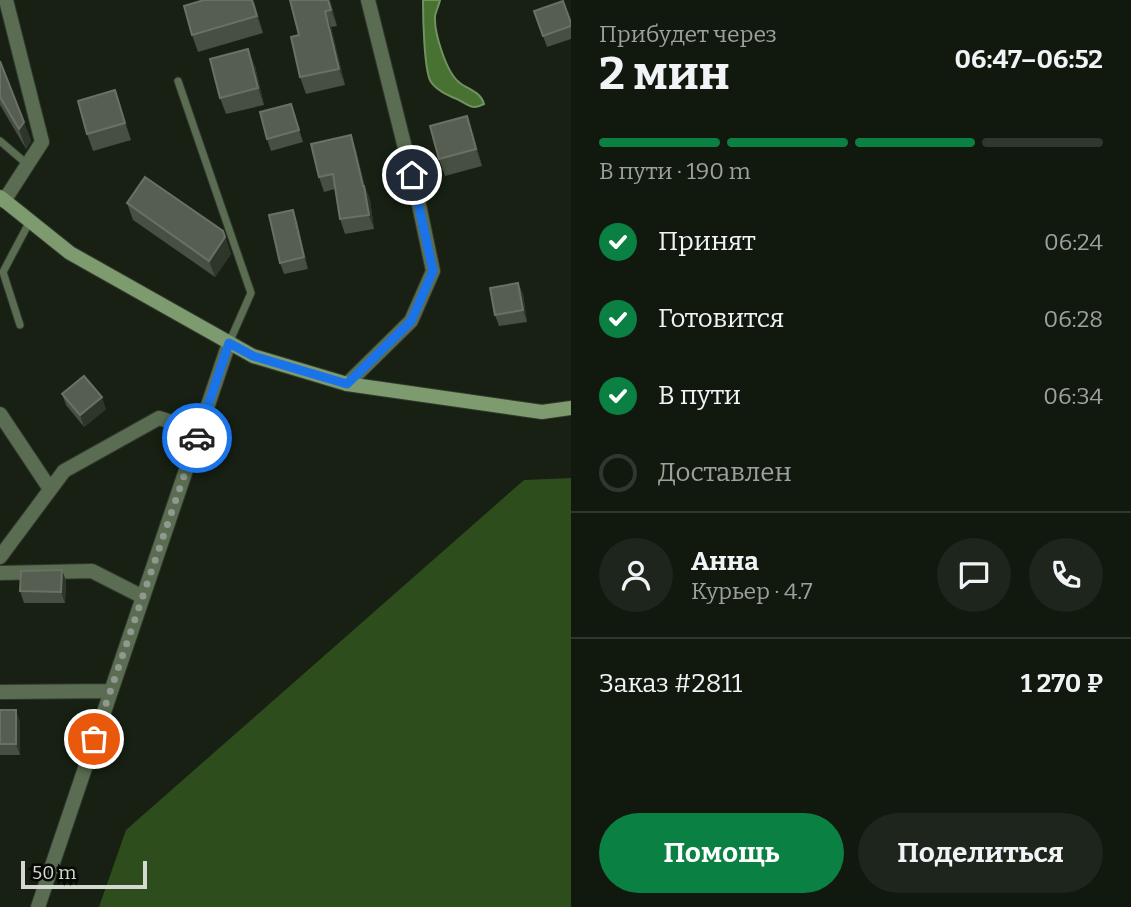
<!DOCTYPE html>
<html lang="ru">
<meta charset="utf-8">
<style>
body{margin:0;font-family:Bitter,serif;background:#1e251c;color:#f1f3f6;height:100vh;display:flex;flex-direction:column;font-size:26px;white-space:nowrap}
*{box-sizing:border-box;margin:0}
p{font-size:23px;color:#9ca09e}
.icon{flex:none;width:38px;height:38px;fill:none;stroke:currentColor;stroke-width:2;stroke-linecap:round;stroke-linejoin:round}
.map{position:relative;flex:1;overflow:hidden}
.drawer{display:flex;flex-direction:column;background:#11180e;width:560px}
.drawer>*{flex:none}
.scale{position:absolute;left:21px;bottom:18px;width:126px;box-sizing:border-box;padding-left:7px;border:4px solid #d3d9d0;border-top:0;font-size:19px;line-height:24px;white-space:nowrap;color:#d3d9d0;-webkit-text-stroke:5px #060904;paint-order:stroke}
.pin{position:absolute;display:grid;place-items:center;width:60px;height:60px;color:#fff;margin:-30px;border:4px solid #fff;border-radius:50%;box-shadow:0 2px 7px #0007}
.courier{position:absolute;display:grid;place-items:center;width:70px;height:70px;margin:-35px;border:5px solid #1a73e8;border-radius:50%;background:#fff;color:#222;box-shadow:0 2px 9px #0007}
.headline em{font-style:normal;font-weight:700}
.headline div{display:flex;flex-direction:column-reverse}
.headline{display:flex;align-items:center;justify-content:space-between;height:119px;padding:0 28px}
h1{font-size:46px;font-weight:700;line-height:52px}
.bar{display:grid;grid-template-columns:repeat(4,1fr);gap:10px 7px;align-content:center;height:84px;padding:0 28px}
.bar i{height:9px;border-radius:5px;background:#30372e}
.bar .selected{background:#0b8043}
.bar p{grid-column:span 4}
.line{display:flex;align-items:center;gap:18px;padding:0 28px;border-top:2px solid #30372e}
.line div{flex:1}
.round{display:grid;place-items:center;flex:none;width:74px;height:74px;border-radius:37px;background:#1e251c}
ol{padding:0 28px;list-style:none}
li{display:flex;align-items:center;gap:21px;height:77px}
li p{margin-inline-start:auto}
li .icon{padding:7px;border-radius:50%;background:#0b8043;color:#fff;stroke-width:4}
li:last-child{color:#9ca09e}
li i{width:38px;height:38px;border:4px solid #30372e;border-radius:50%}
.action{display:flex;gap:14px;margin-top:auto;padding:14px 28px}
.action a{flex:1;height:80px;border-radius:42px;background:#0b8043;color:#fff;font-size:28px;font-weight:700;line-height:80px;text-align:center}
.action a+a{background:#1e251c;color:#f1f3f6}
main{display:flex;flex:1;min-height:0}
.map>svg:first-child{display:block}
</style>
<main>
<div class="map">
<svg width="571" height="907" viewBox="0 0 571 907">
<rect width="100%" height="100%" fill="#172013"/>
<!-- green -->
<path fill="#2e4d1d" d="M571,478V907H99L126,830L524,480Z"/>
<!-- water -->
<path fill="#487231" stroke="#729161" stroke-width="2" d="M423,0H440C439,5 436,11 435,16C434,32 446,73 460,83C469,90 481,92 484,104C472,110 470,106 459,100C450,96 437,91 431,82C424,72 423,15 423,0Z"/>
<g fill="none" stroke-linecap="round" stroke-linejoin="round">
<defs>
<path id="lane" d="M178,81L251,293L229,343
M0,141L27,164
M20,325L3,272L30,221"/>
<path id="street" d="M4,201L42,142L6,0
M347,384L411,321L433,271L418,200L368,0
M0,414L50,489
M0,557L64,471L159,418L199,431
M0,573L92,571L143,597
M0,692L111,691
M38,907L229,343"/>
<path id="secondary" d="M0,197L70,253L253,356L347,384L542,412L571,408"/>
</defs>
<!-- lane casing -->
<use href="#lane" stroke="#313a2d" stroke-width="9"/>
<!-- street casing -->
<use href="#street" stroke="#313a2d" stroke-width="16"/>
<!-- secondary casing -->
<use href="#secondary" stroke="#313a2d" stroke-width="16"/>
<!-- lane -->
<use href="#lane" stroke="#5a6d52" stroke-width="7"/>
<!-- street -->
<use href="#street" stroke="#5a6d52" stroke-width="14"/>
<!-- secondary -->
<use href="#secondary" stroke="#7d9b6f" stroke-width="14"/>
</g>
<!-- wall -->
<path fill="#464f41" d="M253,0L263,33L198,52L192,35Z
M330,0L337,26L331,27L345,85L306,94L300,77L299,35Z
M534,11L571,23V39L547,47Z
M0,61L31,141L26,149L0,105Z
M255,66L264,105L226,114L220,98Z
M115,90L131,140L93,151L87,134Z
M291,104L303,142L271,151L267,139Z
M473,133L482,166L445,176L439,159Z
M356,150L365,187L370,200L374,229L345,234L340,219L335,189L324,192L319,177Z
M127,203L223,231L231,254L215,277L133,220Z
M297,221L308,269L284,274L280,263Z
M518,283L523,294L527,322L499,326L495,315Z
M62,394L106,409L84,427L66,405Z
M62,570L66,581L65,603H24L20,591Z
M0,710L20,722V755H0Z"/>
<!-- shaded-wall -->
<path fill="#2d3628" d="M252,0L255,4L263,33L257,16Z
M328,0H330L337,26L331,10Z
M325,11L331,27L345,85L339,69Z
M248,49L255,66L264,105L258,88Z
M115,90L121,107L131,140L125,123Z
M467,116L473,133L482,166L476,149Z
M24,122L31,141L26,149L19,129Z
M351,135L356,150L365,187L370,200L374,229L369,215Z
M293,210L297,221L308,269L304,257Z
M225,237L231,254L215,277L209,261Z
M518,283L523,294L527,322L523,310Z
M102,397L106,409L84,427L80,415Z
M62,570L66,581L65,603L61,592Z
M16,710L20,722V755L16,744Z"/>
<!-- building -->
<path fill="#555e50" stroke="#697164" stroke-width="2" d="M204,0H252L257,16L192,35L184,6Z
M290,0H328L331,10L325,11L339,69L300,77L291,37L299,35Z
M563,1L571,23V26L543,36L534,11Z
M248,49L258,88L220,98L210,59Z
M0,61L24,122L19,129L0,97Z
M115,90L125,123L87,134L78,101Z
M291,104L299,130L267,139L260,112Z
M467,116L476,149L439,159L430,126Z
M351,135L363,186H364L369,215L340,219L333,174L319,177L311,144Z
M145,177L223,231L225,237L209,261L127,203Z
M293,210L304,257L280,263L269,215Z
M518,283L523,310L495,315L490,288Z
M84,376L102,397L80,415L62,394Z
M62,570L61,592L20,591L21,571Z
M0,710H16V744H0Z"/>
<g fill="none" stroke-linecap="round" stroke-linejoin="round">
<!-- done -->
<path stroke="#91988e" stroke-width="7" stroke-dasharray="0 12.6" d="M94,739L197,438"/>
<!-- route -->
<path stroke="#1a73e8" stroke-width="9" d="M197,438L229,343L253,356L347,384L411,321L433,271L412,175"/>
</g>
</svg>
<div class="scale">50 m</div>
<div class="pin" style="left:94px;top:739px;background:#ea580c"><svg class="icon" aria-label="bag" viewBox="0 0 24 24"><path d="M5 8h14l-1 12H6zM9 8a3 3 0 0 1 6 0"/></svg></div>
<div class="pin" style="left:412px;top:175px;background:#1f2937"><svg class="icon" aria-label="home" viewBox="0 0 24 24"><path d="M3 11l9-7 9 7M6 9v11h12V9"/></svg></div>
<div class="courier" style="left:197px;top:438px"><svg class="icon" aria-label="car" viewBox="0 0 24 24"><path d="M5 17H2v-5l4-1 3-4h7l3 4 3 1v5h-3M9 17h6M6 11h13"/><circle cx="7" cy="17" r="2"/><circle cx="17" cy="17" r="2"/></svg></div>
</div>
<section class="drawer">
<div class="headline"><div><h1>2 мин</h1><p>Прибудет через</p></div><em>06:47–06:52</em></div>
<div class="bar"><i class="selected"></i><i class="selected"></i><i class="selected"></i><i></i><p>В пути · 190 m</p></div>
<ol>
<li><svg class="icon" aria-label="check" viewBox="0 0 24 24"><path d="M5 12l5 5 9-10"/></svg>Принят<p>06:24</p></li>
<li><svg class="icon" aria-label="check" viewBox="0 0 24 24"><path d="M5 12l5 5 9-10"/></svg>Готовится<p>06:28</p></li>
<li><svg class="icon" aria-label="check" viewBox="0 0 24 24"><path d="M5 12l5 5 9-10"/></svg>В пути<p>06:34</p></li>
<li><i></i>Доставлен</li>
</ol>
<div class="line" style="height:126px"><a class="round"><svg class="icon" aria-label="person" viewBox="0 0 24 24"><circle cx="12" cy="8" r="4"/><path d="M4 21q1-7 8-7t8 7"/></svg></a><div><b>Анна</b><p>Курьер · 4.7</p></div><a class="round"><svg class="icon" aria-label="chat" viewBox="0 0 24 24"><path d="M4 5h16v11H9l-5 4z"/></svg></a><a class="round"><svg class="icon" aria-label="phone" viewBox="0 0 24 24"><path d="M5 4h4l2 5-3 2q2 4 5 5l2-3 5 2v4C11 20 4 13 5 4z"/></svg></a></div>
<div class="line" style="height:91px"><div>Заказ #2811</div><b>1 270 ₽</b></div>
<div class="action"><a>Помощь</a><a>Поделиться</a></div>
</section>
</main>
